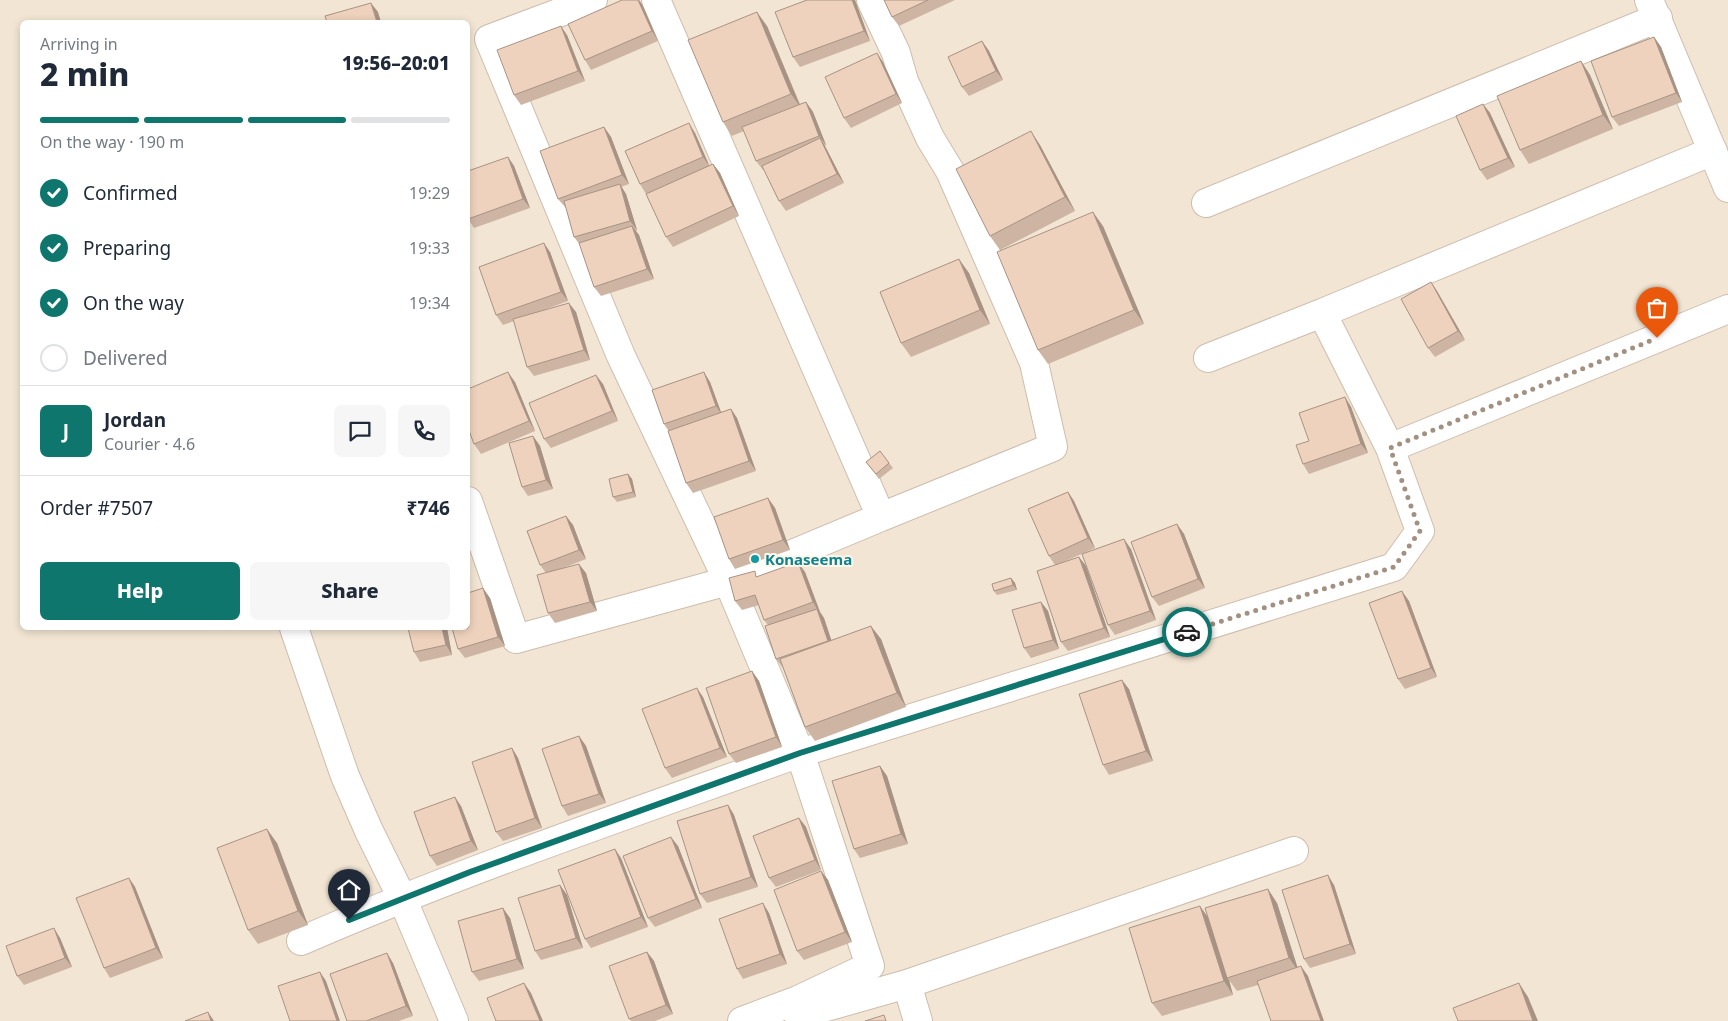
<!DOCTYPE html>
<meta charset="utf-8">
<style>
body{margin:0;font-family:"Noto Sans",sans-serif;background:#f6f6f7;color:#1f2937;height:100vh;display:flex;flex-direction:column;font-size:19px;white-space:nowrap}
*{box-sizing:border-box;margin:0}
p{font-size:16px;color:#747a83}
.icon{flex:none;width:28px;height:28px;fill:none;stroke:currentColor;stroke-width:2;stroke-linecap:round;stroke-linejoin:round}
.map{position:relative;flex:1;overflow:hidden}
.details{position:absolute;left:20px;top:20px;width:450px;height:610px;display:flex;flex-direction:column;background:#fff;border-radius:8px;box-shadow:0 2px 8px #0003}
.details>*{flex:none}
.pin{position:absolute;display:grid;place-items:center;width:42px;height:42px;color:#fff;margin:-51px -21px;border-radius:50% 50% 50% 0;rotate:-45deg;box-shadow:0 0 5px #0007}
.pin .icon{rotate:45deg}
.courier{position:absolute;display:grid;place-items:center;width:50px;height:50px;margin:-25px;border:4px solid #0f766e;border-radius:50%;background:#fff;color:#222;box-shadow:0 1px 6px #0007}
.summary em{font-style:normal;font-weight:800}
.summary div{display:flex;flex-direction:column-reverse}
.summary{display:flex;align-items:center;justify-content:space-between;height:85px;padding:0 20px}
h1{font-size:32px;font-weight:800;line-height:38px}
.bar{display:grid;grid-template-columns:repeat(4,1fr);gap:8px 5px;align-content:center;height:60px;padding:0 20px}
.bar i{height:6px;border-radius:4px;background:#e0e1e3}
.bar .on{background:#0f766e}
.bar p{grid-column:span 4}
.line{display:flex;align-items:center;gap:12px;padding:0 20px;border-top:1px solid #e0e1e3}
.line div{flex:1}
.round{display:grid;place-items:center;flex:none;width:52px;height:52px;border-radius:8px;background:#f6f6f7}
ol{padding:0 20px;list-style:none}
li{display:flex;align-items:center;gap:15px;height:55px}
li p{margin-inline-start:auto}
li .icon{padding:5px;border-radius:50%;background:#0f766e;color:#fff;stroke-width:4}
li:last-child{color:#747a83}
li i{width:28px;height:28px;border:2px solid #e0e1e3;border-radius:50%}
.primary-button{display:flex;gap:10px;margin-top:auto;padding:10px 20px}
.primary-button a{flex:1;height:58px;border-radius:8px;background:#0f766e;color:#fff;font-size:20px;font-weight:800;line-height:58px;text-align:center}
.primary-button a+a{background:#f6f6f7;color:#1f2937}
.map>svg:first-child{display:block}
</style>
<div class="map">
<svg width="1728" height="1021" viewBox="0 0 1728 1021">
<rect width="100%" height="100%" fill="#fbf3e4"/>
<!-- residential -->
<path fill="#f2e5d3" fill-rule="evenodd" d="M0,0H1728V1021H0ZM22,22H468V628H22Z"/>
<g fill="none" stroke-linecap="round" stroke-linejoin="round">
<defs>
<path id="minor" d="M593,0L489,39L621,356L728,581L800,753L1394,567L1420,531L1390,448
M871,0L896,53L904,81L930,138L950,171L1034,363L1053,447L881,517
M1649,0L1728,188
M1713,151L1322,313L1390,448L1728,309
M1206,203L1658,18
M1208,358L1322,313
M468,501L516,639L728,581L881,517L656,0
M294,628L345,776L369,831L402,898L454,1021
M301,941C464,870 633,813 800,753L870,966L798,1000L742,1021
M798,1015L907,984
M918,1021L907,984L1294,851"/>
</defs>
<!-- minor casing -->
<use href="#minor" stroke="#cebdae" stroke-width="30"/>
<!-- minor -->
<use href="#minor" stroke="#fff" stroke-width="28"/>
</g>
<!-- wall -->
<path fill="#ceb5a3" d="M855,0L870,41L800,67L793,57Z
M884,0H955L899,26L892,17Z
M642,4L658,41L591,70L585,60Z
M767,26L800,104L806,102L813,112L826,145L825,146L844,183L786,211L779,201L764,170H763L756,161L744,131L732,136L723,122Z
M567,35L585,81L521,105L514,95Z
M1654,37L1661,47L1682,102L1619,126L1612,117Z
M982,41L989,51L1003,80L969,96L962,87Z
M1581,61L1590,75L1613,129L1529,164L1520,150Z
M883,62L902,103L851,128L844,118Z
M1483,104L1490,113L1515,167L1487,180L1480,170Z
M604,127L611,137L629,184L621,187L626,194L637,230L636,231L639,235L654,279L601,296L594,287L580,245L574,237L566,208L558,199Z
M695,133L709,166L713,164L720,173L739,216L673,247L666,237L646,194L640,184Z
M1040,145L1075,211L1000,250L990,236Z
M508,157L514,166L530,208L474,228L468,219Z
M1103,226L1144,324L1048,364L1038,350Z
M550,252L568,301L541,311L576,312L590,360L534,376L527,367L514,321L503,325L496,315Z
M969,273L990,324L911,357L901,343Z
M1431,282L1437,291L1465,340L1435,357L1428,348Z
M515,382L535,431L481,454L474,444Z
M710,382L721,412L731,409L737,418L756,471L693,493L686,483L668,430L664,424Z
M603,384L618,421L551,448L544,439Z
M1345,397L1351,407L1368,453L1309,474L1303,464L1309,441Z
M533,436L540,446L553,489L528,496L522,487Z
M880,451L893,468L879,479L866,462Z
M628,474L632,479L636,497L617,502L613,497Z
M1068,492L1074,501L1095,548L1059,564L1079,557L1086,566L1110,637L1068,651L1061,642L1055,565L1049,556Z
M768,498L775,508L790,550L735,569L729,559Z
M566,516L573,525L586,559L563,568L586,573L597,611L555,623L548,613L546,573L540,565Z
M1177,524L1184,534L1205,588L1159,606L1152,597Z
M1131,549L1156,620L1115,635L1108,625Z
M805,572L820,612L824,618L831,640L881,639L906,707L815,741L805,727L783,668L776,659L768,625L764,620L759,605L742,610L735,601L759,576Z
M1011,578L1015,583L1017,590L997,595L994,591Z
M490,598L505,646L465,658L458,649Z
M1409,601L1437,677L1405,689L1398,679Z
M1041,602L1048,611L1059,649L1031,658L1024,648Z
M447,628L452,655L420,662L414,652Z
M752,671L759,681L782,747L736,763L729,754Z
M1129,689L1153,761L1109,775L1103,765Z
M703,697L727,757L672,778L665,768Z
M579,736L586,746L606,803L568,816L562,806Z
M512,748L518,758L542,828L503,841L496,832Z
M880,766L887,776L908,844L860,858L854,849Z
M728,805L734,815L758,887L707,903L700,894Z
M461,806L478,850L437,866L430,856Z
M799,818L806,827L821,870L776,887L769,878Z
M277,843L308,925L258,944L248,930Z
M678,846L702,908L655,927L648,918Z
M621,858L648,927L591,948L585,939Z
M821,871L828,880L852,942L804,960L797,951Z
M129,878L135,887L163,958L110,978L104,968Z
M560,885L567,895L583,948L541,960L535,951Z
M1334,885L1356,954L1310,968L1304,959Z
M1277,903L1297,967L1308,976L1258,985L1237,991L1229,980L1233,995L1162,1016L1152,1003L1208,917Z
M769,913L787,964L743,979L737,969Z
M510,918L524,969L479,981L472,972Z
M60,938L72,967L24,985L17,976Z
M647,952L654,961L673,1014L655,1021H631L629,1019Z
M393,963L413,1016L399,1021H347Z"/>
<!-- shaded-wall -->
<path fill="#a79384" d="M638,0H639L642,4L658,41L652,31Z
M852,0H855L870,41L864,31Z
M371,3L378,12L381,22H377Z
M757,12L767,26L801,108L791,94Z
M561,26L567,35L585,81L578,71Z
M1654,37L1661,47L1682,102L1676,93Z
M982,41L989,51L1003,80L996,71Z
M877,53L883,62L902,103L896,94Z
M1581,61L1590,75L1613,129L1603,115Z
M806,102L813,112L826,145L819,136Z
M1483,104L1490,113L1515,167L1508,158Z
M689,123L695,133L710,167L703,157Z
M604,127L611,137L629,184L622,175Z
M1031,131L1040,145L1075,211L1065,197Z
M820,138L826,148L844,183L837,174Z
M508,157L514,166L530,208L523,199Z
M713,164L720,173L739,216L733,206Z
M620,184L626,194L637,230L630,221Z
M1093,212L1103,226L1144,324L1134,310Z
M632,226L639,235L654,279L647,269Z
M544,243L550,252L568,301L561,292Z
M959,259L969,273L990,324L980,310Z
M1431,282L1437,291L1465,340L1458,331Z
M569,303L576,312L590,360L584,350Z
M508,372L515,382L535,431L529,421Z
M704,372L710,382L722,415L716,406Z
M596,375L603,384L618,421L612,411Z
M1345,397L1351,407L1368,453L1361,444Z
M731,409L737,418L756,471L749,461Z
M533,436L540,446L553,489L546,480Z
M628,474L632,479L636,497L633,492Z
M1068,492L1074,501L1095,548L1088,538Z
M768,498L775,508L790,550L783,540Z
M566,516L573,525L586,559L579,550Z
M1177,524L1184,534L1205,588L1198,579Z
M1124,539L1131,549L1156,620L1150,611Z
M1079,557L1086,566L1110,637L1104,628Z
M798,562L805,572L820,612L824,618L835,651L828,641L817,609L813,602Z
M579,564L586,573L597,611L590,602Z
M1011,578L1015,583L1017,590L1013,585Z
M483,588L490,598L505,646L498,637Z
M1402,591L1409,601L1437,677L1431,668Z
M1041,602L1048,611L1059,649L1053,640Z
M871,626L881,639L906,707L897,693Z
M442,628H447L452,655L446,645Z
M752,671L759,681L782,747L776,737Z
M1122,680L1129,689L1153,761L1146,751Z
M697,688L703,697L727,757L720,748Z
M579,736L586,746L606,803L599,794Z
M512,748L518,758L542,828L535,818Z
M880,766L887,776L908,844L901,834Z
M455,797L461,806L478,850L471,841Z
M728,805L734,815L758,887L751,877Z
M799,818L806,827L821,870L815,860Z
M267,829L277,843L308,925L298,911Z
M671,837L678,846L702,908L696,899Z
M615,849L621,858L648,927L641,917Z
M821,871L828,880L852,942L845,932Z
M1328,875L1334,885L1356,954L1350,944Z
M129,878L135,887L163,958L156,948Z
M560,885L567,895L583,948L576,938Z
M1268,889L1277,903L1299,972L1289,958Z
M763,903L769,913L787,964L780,954Z
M1200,906L1210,920L1227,978L1229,980L1233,995L1224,981Z
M503,908L510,918L524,969L517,959Z
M54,928L60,938L72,967L65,958Z
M647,952L654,961L673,1014L666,1005Z
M387,953L393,963L413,1016L406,1006Z
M1301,966L1308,976L1324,1021H1321Z
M320,972L326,981L340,1021H337Z
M524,983L531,993L543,1021H540Z
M1519,983L1528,997L1538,1021H1533Z
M208,1012L214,1021H211Z"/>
<!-- building -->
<path fill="#efd2bd" stroke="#a79384" d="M622,0H638L652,31L585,60L568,24Z
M807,0H852L864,31L793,57L775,12Z
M884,0H928L892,17Z
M371,3L377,22H327L325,16Z
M757,12L791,94L723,122L688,40Z
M561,26L578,71L514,95L497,50Z
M1654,37L1676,93L1612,117L1591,61Z
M982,41L996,71L962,87L948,57Z
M877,53L896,94L844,118L825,77Z
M1581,61L1603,115L1520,150L1497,96Z
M806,102L819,136L756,161L742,127Z
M1483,104L1508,158L1480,170L1456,116Z
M689,123L703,157L640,184L625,151Z
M604,127L622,175L558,199L540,151Z
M1031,131L1065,197L990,236L956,169Z
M820,138L837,174L779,201L762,166Z
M508,157L523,199L468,219V171Z
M713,164L733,206L666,237L646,194Z
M620,184L630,221L574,237L564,201Z
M1093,212L1134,310L1038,350L997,252Z
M632,226L647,269L594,287L579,243Z
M544,243L561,292L496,315L479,267Z
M959,259L980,310L901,343L880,292Z
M1431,282L1458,331L1428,348L1401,299Z
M569,303L584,350L527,367L513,319Z
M508,372L529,421L474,444L468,428V389Z
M704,372L716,406L664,424L652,390Z
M596,375L612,411L544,439L529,403Z
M1345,397L1361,444L1303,464L1296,445L1309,441L1299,413Z
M731,409L749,461L686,483L668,431Z
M533,436L546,480L522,487L509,443Z
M880,451L889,463L876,474L866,462Z
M628,474L633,492L613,497L609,479Z
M1068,492L1088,538L1049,556L1028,509Z
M768,498L783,540L729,559L714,517Z
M566,516L579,550L540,565L527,531Z
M1177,524L1198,579L1152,597L1131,542Z
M1124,539L1150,611L1108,625L1082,554Z
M1079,557L1104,628L1061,642L1037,571Z
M798,562L813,602L764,620L755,595L735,601L729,578L755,571L756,577Z
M579,564L590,602L548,613L537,575Z
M1011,578L1013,585L994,591L992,584Z
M483,588L498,637L458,649L452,628H468V593Z
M1402,591L1431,668L1398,679L1369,603Z
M1041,602L1053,640L1024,648L1012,610Z
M817,609L828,641L776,659L765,626Z
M871,626L897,693L805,727L780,659Z
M408,628H442L446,645L414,652Z
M752,671L776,737L729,754L706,688Z
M1122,680L1146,751L1103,765L1079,694Z
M697,688L720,748L665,768L642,709Z
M579,736L599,794L562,806L542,749Z
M512,748L535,818L496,832L472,762Z
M880,766L901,834L854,849L832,781Z
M455,797L471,841L430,856L414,812Z
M728,805L751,877L700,894L677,821Z
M799,818L815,860L769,878L753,836Z
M267,829L298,911L248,930L217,848Z
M671,837L696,899L648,918L623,856Z
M615,849L641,917L585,939L558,870Z
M821,871L845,932L797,951L774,890Z
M1328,875L1350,944L1304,959L1282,890Z
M129,878L156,948L104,968L76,898Z
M560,885L576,938L535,951L518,898Z
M1268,889L1289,958L1227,978L1205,908Z
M763,903L780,954L737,969L719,919Z
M1200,906L1224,981L1152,1003L1129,928Z
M503,908L517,959L472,972L458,921Z
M54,928L65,958L17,976L6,946Z
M647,952L666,1005L629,1019L609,966Z
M387,953L406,1006L366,1021H347L330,974Z
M1301,966L1321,1021H1271L1257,981Z
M320,972L337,1021H290L278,986Z
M524,983L540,1021H496L487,998Z
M1519,983L1533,1021H1458L1453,1008Z
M208,1012L211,1021H185Z
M884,1015L886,1021H865Z"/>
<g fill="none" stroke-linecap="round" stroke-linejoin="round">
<!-- done -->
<path stroke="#a29081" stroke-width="5" stroke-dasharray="0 9" d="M1187,632L1394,567L1420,531L1390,448L1657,338"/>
<!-- route -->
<path stroke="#0f766e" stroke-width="6" d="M349,920L470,872L800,753L1187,632"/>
</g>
<!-- markers -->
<circle fill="#0f9aa8" stroke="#fef7ea" stroke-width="2" cx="755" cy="559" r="5"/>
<g text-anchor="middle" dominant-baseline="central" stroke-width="4" stroke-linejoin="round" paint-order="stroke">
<!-- culture labels -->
<g font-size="15" font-weight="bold" fill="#0d838f" stroke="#fef7ea" text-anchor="start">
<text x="765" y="559">Konaseema</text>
</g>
</g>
</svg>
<div class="pin" style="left:1657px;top:338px;background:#ea580c"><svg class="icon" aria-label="bag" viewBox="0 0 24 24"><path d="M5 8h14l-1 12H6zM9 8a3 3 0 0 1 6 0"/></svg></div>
<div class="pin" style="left:349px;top:920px;background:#1f2937"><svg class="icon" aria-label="home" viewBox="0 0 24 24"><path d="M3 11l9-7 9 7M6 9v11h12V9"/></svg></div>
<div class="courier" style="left:1187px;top:632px"><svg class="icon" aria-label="car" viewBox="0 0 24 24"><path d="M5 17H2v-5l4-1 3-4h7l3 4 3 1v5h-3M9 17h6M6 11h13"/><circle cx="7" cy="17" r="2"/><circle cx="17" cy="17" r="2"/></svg></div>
<section class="details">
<div class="summary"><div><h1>2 min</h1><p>Arriving in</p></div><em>19:56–20:01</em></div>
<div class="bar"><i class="on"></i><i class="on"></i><i class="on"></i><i></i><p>On the way · 190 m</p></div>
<ol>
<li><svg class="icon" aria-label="check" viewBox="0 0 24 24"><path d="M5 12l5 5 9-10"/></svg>Confirmed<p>19:29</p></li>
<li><svg class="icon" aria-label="check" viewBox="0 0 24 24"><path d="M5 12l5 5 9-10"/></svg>Preparing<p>19:33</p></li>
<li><svg class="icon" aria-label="check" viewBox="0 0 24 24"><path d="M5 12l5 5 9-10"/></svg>On the way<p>19:34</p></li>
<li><i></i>Delivered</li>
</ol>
<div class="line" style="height:90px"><b class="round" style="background:#0f766e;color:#fff">J</b><div><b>Jordan</b><p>Courier · 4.6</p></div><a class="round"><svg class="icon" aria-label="chat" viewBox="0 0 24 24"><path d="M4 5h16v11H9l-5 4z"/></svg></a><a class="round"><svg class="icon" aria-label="phone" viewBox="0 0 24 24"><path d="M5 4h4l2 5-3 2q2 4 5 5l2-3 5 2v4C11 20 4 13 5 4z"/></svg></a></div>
<div class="line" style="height:65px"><div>Order #7507</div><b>₹746</b></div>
<div class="primary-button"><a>Help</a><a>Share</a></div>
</section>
</div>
